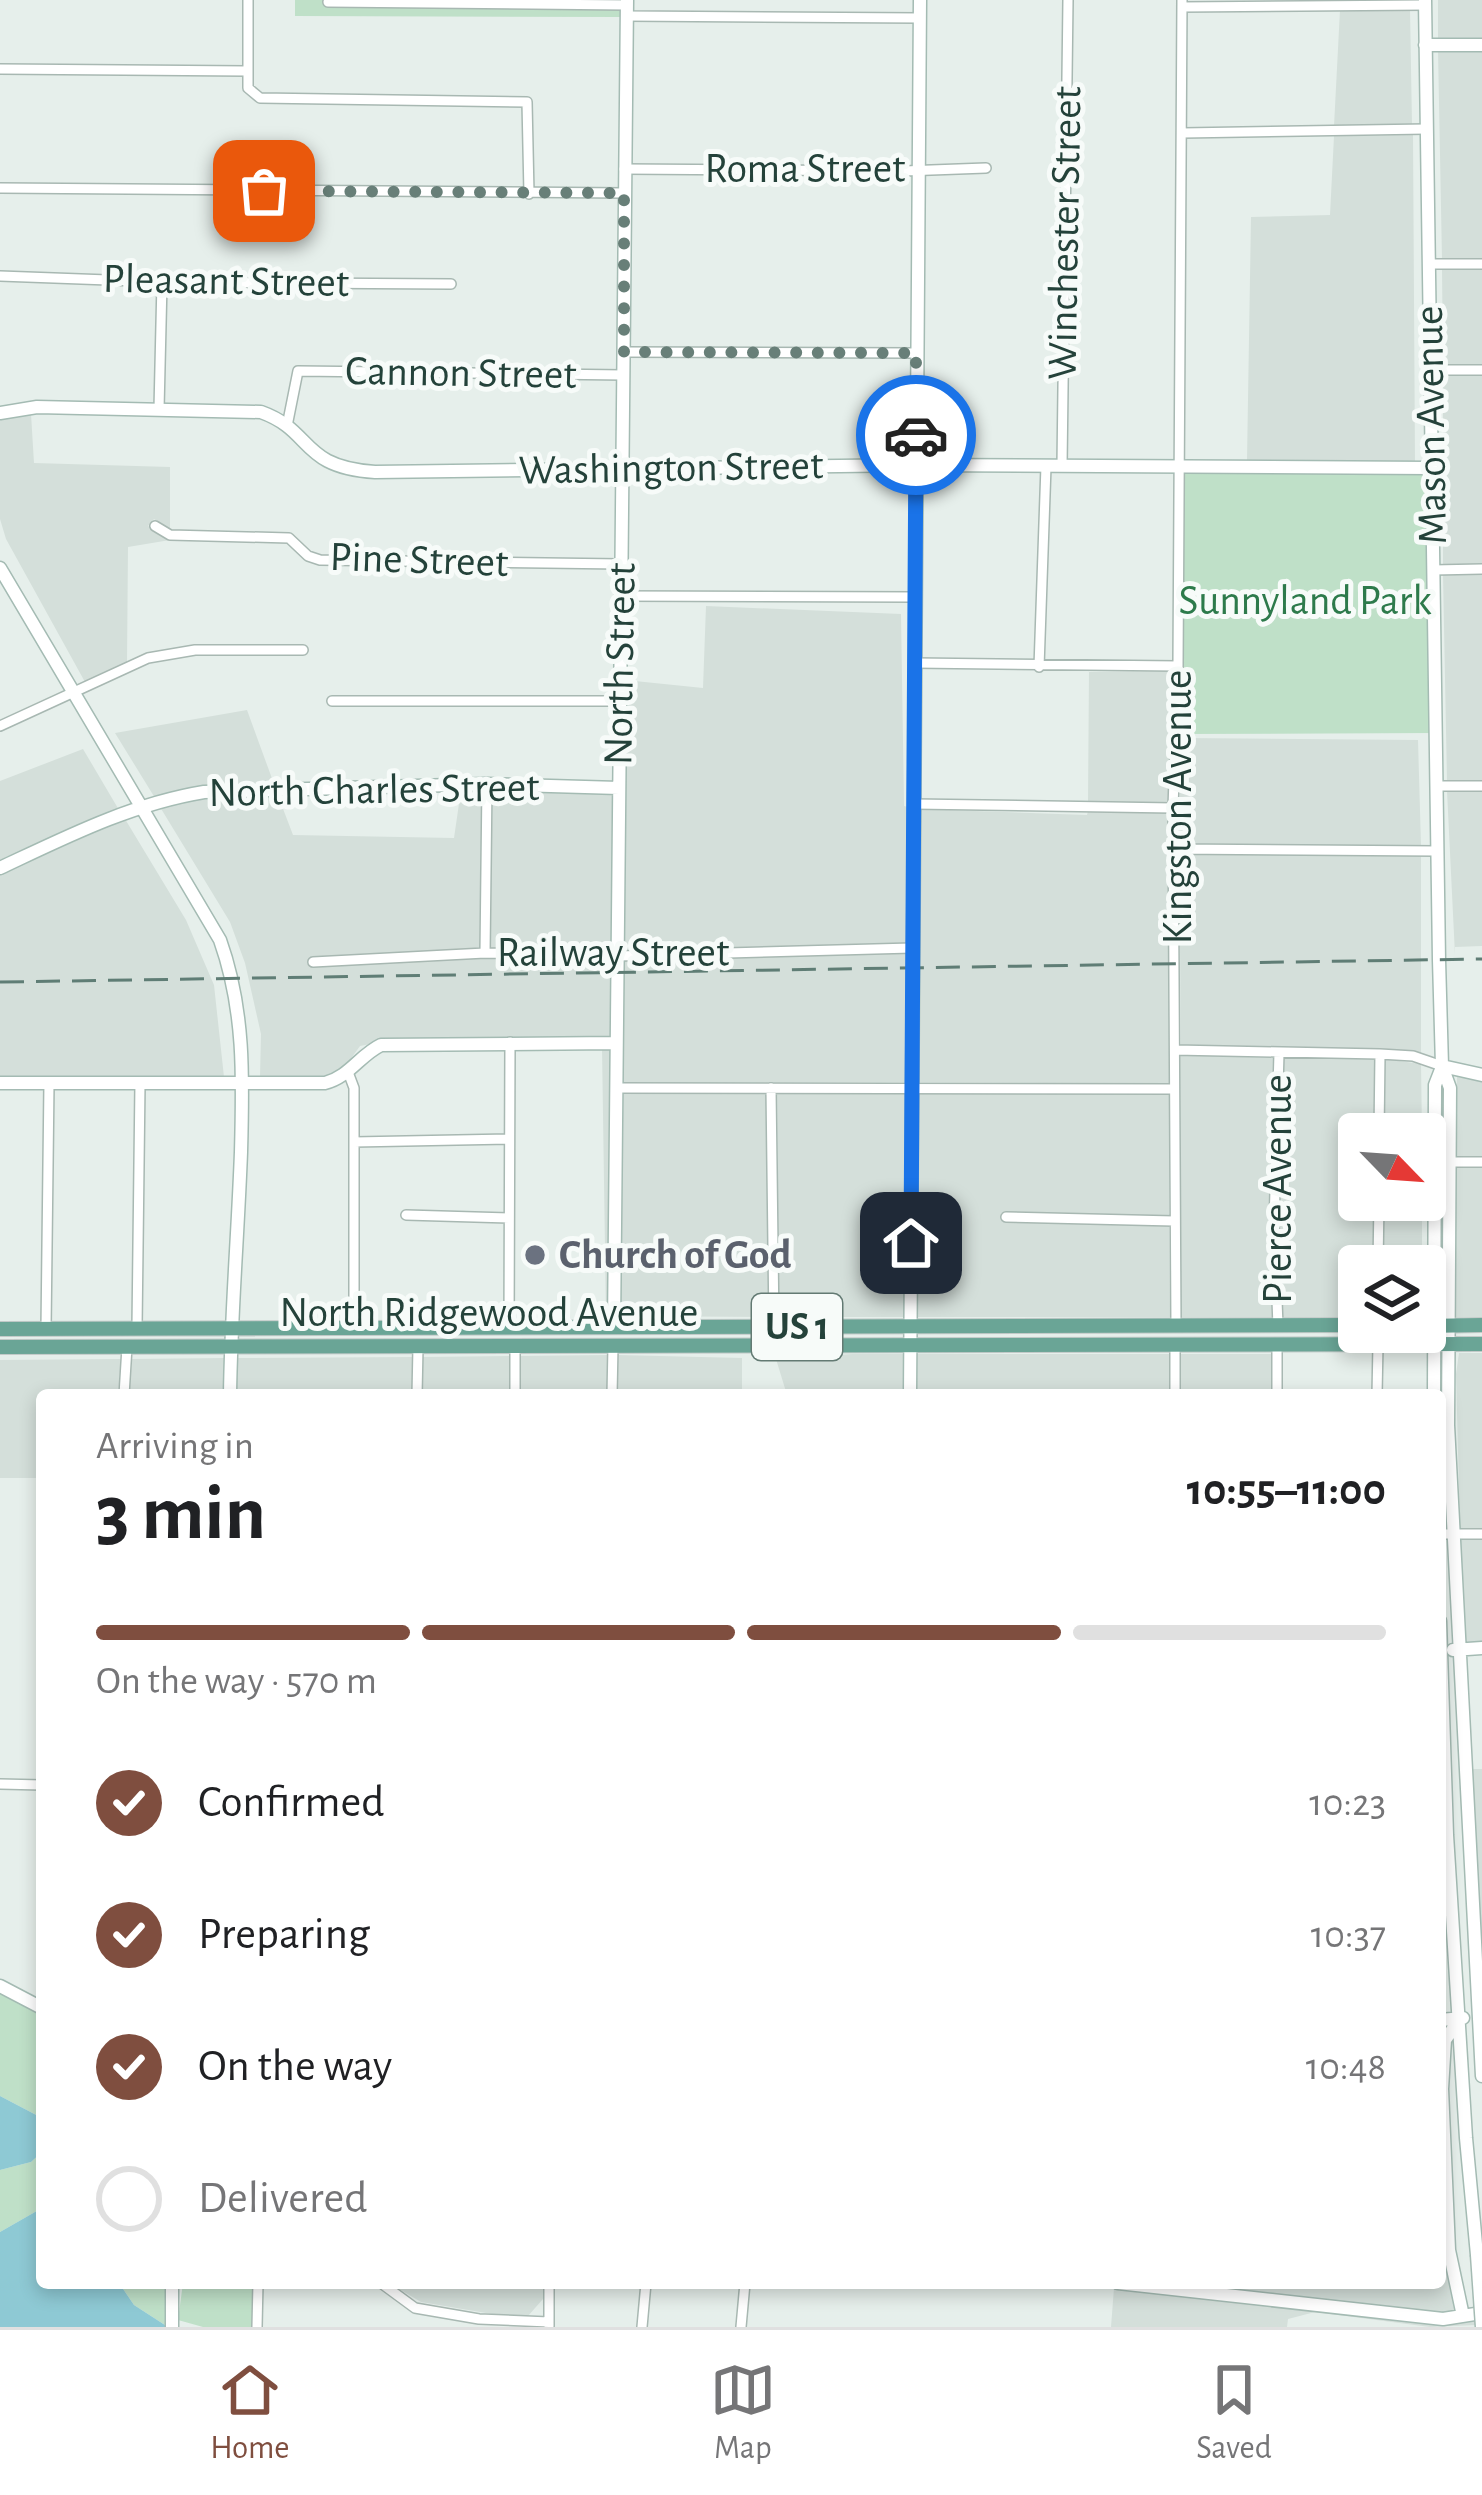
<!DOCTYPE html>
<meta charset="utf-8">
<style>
body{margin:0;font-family:"Alegreya Sans",sans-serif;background:#f2f2f2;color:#202124;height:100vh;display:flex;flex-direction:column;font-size:45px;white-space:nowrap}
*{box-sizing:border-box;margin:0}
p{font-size:39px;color:#757577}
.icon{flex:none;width:66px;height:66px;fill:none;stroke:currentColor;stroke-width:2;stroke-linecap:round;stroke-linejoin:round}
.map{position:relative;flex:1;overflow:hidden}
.panel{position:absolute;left:36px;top:1389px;width:1410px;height:900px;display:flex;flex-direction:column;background:#fff;border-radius:12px;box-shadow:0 6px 18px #0003}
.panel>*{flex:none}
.needle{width:78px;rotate:115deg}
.tools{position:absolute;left:1338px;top:1113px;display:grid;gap:24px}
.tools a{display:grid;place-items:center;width:108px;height:108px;border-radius:12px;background:#fff;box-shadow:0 6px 18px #0003;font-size:60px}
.pin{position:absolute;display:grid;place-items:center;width:102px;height:102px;color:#fff;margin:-51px;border-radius:24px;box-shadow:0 6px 18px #0006}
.courier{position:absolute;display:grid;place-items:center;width:120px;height:120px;margin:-60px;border:9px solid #1a73e8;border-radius:50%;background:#fff;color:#222;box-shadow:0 3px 15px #0007}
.head em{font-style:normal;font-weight:700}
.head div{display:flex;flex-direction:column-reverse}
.head{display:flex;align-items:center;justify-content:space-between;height:204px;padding:0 60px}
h1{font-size:78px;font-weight:700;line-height:90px}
.bar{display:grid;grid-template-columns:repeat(4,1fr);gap:18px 12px;align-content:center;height:144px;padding:0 60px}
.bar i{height:15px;border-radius:9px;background:#e0e0e0}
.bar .on{background:#7f4e3f}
.bar p{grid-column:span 4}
ol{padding:0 60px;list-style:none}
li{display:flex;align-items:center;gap:36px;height:132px}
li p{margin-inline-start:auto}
li .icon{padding:12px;border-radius:50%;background:#7f4e3f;color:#fff;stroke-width:4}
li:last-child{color:#757577}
li i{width:66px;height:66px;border:6px solid #e0e0e0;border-radius:50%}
.dock{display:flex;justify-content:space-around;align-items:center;height:168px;border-top:3px solid #e0e0e0;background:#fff;font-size:33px;color:#757577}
.dock a{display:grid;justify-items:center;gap:6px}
.dock .on{color:#7f4e3f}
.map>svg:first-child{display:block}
</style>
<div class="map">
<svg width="1482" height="2327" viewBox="0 0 1482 2327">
<rect width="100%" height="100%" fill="#e6efeb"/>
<!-- built -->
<path fill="#d4dfda" d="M1438,0H1482V40H1438Z
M1340,10H1410L1412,125L1334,126Z
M1438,50H1482V259H1442Z
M1413,135L1415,463L1247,460L1251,217L1330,215L1334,136Z
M1442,269H1482V365H1443Z
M1443,375H1482V564L1443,565Z
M31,414L34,463L170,467V529L154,519L148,526L170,540L128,547L127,662L85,682L6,539L0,519V418Z
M1482,574V781H1447L1443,575Z
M706,606L901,614L904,806L908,807L907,1082L621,1083L625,680L703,688Z
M1173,671L1168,803L1088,802L1089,672Z
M247,710L274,784L202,787L155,798L115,733Z
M1181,738L1418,740L1421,846L1179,844Z
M83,749L119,810L0,863V781Z
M482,789L479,956L489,958L493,789L613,793L611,1038H401L360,1046L344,1068L324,1078L260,1077L261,1034L245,963L230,922L160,807L205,797L277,793L293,835L454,838L461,790Z
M1447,791H1482V946L1455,947V955Z
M919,809L1087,815L1088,811L1168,813L1169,1084L918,1082Z
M125,819L186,920L214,985L224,1077L0,1078V874Z
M1179,854L1421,856V1054L1376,1049L1181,1046Z
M602,1047H611L608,1316H606Z
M1180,1055L1273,1058L1268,1223L1272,1317H1181Z
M1284,1058L1375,1059L1374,1134H1359V1200H1374L1373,1266H1359V1317H1283L1279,1224Z
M1385,1059L1421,1064L1422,1134H1385Z
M1457,1077L1482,1080V1157H1455Z
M907,1092L906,1317H779L777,1093Z
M918,1092L1169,1094V1216L1001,1213L1002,1222L1169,1226L1170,1317H916Z
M621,1093H766L769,1317L619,1316Z
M1455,1167H1482V1317H1455Z
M1384,1200H1422V1266H1384Z
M1459,1353H1482V1529H1460L1456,1374Z
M852,1354H905V1395H787L776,1359Z
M916,1354H1170V1395H916Z
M1181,1354H1272V1395H1180Z
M607,1355V1395H521V1356Z
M618,1355L742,1358V1395H618Z
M510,1356V1395H423V1357Z
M412,1357V1395H235L236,1358Z
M225,1358L224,1395H129L132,1359Z
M121,1359L118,1395H42V1478H0V1360Z
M1460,1539H1482V1643L1466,1644Z
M1472,1769H1482V1943L1476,1874Z
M1440,2266L1447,2268L1457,2312L1443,2314L1163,2283H1440Z
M389,2283H543V2299L528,2316L492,2314L421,2302Z
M1114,2288L1476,2319V2325L1430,2327L1315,2312L1288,2319L1287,2327H1111Z"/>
<!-- green -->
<path fill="#bfe0c8" d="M295,0H627L621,17L295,16Z
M1181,468H1431L1435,733L1176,734Z
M0,1986L42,2008V2118L0,2096Z
M42,2152V2208L0,2232V2170L31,2162Z
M119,2283H172L168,2327L134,2305Z
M183,2283H253V2327H203L178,2320Z"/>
<!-- water -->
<path fill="#8ec9d4" d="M0,2096L42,2118V2152L31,2162L0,2170Z
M42,2208V2283H119L134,2305L168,2327H0V2232Z"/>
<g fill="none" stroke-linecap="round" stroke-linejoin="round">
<defs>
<path id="street" d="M248,0V88L260,98L527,102L529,194
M328,2L627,5
M1182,7L1425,5
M626,16L920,18
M0,69L247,71
M1183,133L1426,129
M624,169L904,171L986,168
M0,188L624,193
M1428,264H1482
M0,276L162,282L451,284
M624,352L916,353
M1430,370H1482
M159,409L162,282
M287,426L298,371L624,375
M1062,466L1068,0
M155,526L170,535L289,538L308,556L320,560L621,564
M1433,570L1482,569
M620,596L915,597
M915,663L1178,666
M1039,667L1046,466
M332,701H620
M0,726L148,658L195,650H303
M1436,786H1482
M914,804L1173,808
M1174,849L1437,851
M485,953L487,784
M313,962L485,953L618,956L912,948
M1175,1050L1380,1054L1413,1056L1442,1066
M348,1072L354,1088V1328
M616,1088L1174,1089
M771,1088L774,1327
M1379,1134L1380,1054
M354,1142L509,1139
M1450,1162H1482
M406,1215L509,1218
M1006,1217L1174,1221
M1378,1266L1379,1200
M1176,1326L1173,808L1178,666L1182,0
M1278,1326L1274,1224L1279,1053
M137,1328L140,1083
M509,1328L510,1042
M46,1329L49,1083
M124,1395L127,1347
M417,1395L418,1347
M515,1395V1346
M612,1395L613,1346
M1175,1395V1345
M1277,1395V1345
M1377,1395L1378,1344
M1440,1534H1482
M0,1784L42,1785
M381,2283L415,2308L479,2319L549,2322
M549,2283V2326
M257,2327L258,2283
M642,2327L646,2283
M741,2327L745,2283"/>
<path id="secondary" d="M1425,0L1439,960L1442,1066L1450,1088L1448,1425L1482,2076
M1425,45H1482
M0,413L37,407L261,412C314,431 299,467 375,472L916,465L1431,468
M0,568L220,940C245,1010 243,1079 241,1152C238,1233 231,1314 230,1395
M0,868C66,837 131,804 204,792L487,784L619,788
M1442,1066L1482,1075
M0,1083H325C349,1077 360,1055 381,1045L616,1043
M614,1327L627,0
M910,1395L920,0
M1434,1395L1435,1085L1442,1067
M1440,1621L1447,1835L1466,2138L1477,2255
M1453,1650L1482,1648
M0,1986L42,2008
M1440,2020L1463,2018
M1459,2020L1445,2040L1442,2089L1449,2250L1463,2316
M1118,2283L1443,2319L1482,2313
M172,2327V2283"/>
<path id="primary" d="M1425,1326L1482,1325
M0,1329L1359,1325
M0,1347L1482,1344"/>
</defs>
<!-- street casing -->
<use href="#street" stroke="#a8b8b2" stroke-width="12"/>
<!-- secondary casing -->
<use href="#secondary" stroke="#a4bbb3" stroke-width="15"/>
<!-- primary casing -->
<use href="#primary" stroke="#c2cac8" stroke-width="16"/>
<!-- street -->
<use href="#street" stroke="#fff" stroke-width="9"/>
<!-- secondary -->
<use href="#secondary" stroke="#fff" stroke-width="12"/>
<!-- primary -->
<use href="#primary" stroke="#6aa596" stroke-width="14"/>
<!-- rail -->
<path stroke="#5f7d75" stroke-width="3" stroke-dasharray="24 12" stroke-linecap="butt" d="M0,982L1482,959"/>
<defs>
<path id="secondary-bridge" d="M1477,2255L1482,2327"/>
</defs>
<!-- secondary-bridge casing -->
<use href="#secondary-bridge" stroke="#a4bbb3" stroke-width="15" stroke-linecap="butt"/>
<!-- secondary-bridge -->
<use href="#secondary-bridge" stroke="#fff" stroke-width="12"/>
</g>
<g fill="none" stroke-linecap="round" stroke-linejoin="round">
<!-- done -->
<path stroke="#687f78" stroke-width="12" stroke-dasharray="0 21.6" d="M264,191L624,193V352L916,353V435"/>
<!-- route -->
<path stroke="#1a73e8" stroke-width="15" d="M911,1243L916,435"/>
</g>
<!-- markers -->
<circle fill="#6b7280" stroke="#f7fbf9" stroke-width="4.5" cx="535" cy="1255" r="12"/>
<g text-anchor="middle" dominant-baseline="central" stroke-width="10" stroke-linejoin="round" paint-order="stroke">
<!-- shield labels -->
<rect fill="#f7fbf9" stroke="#637a73" stroke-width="3" x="752" y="1294" width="90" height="66" rx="9"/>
<g font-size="39" font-weight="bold" fill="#24423a">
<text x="797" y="1327">US 1</text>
</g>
<!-- street labels -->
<g font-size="42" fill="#24423a" stroke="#f7fbf9">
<text x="805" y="169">Roma Street</text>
<text transform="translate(1065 233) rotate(-89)">Winchester Street</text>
<text transform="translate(226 281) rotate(1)">Pleasant Street</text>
<text transform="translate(461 373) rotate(1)">Cannon Street</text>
<text transform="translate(1431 425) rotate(-91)">Mason Avenue</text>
<text transform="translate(671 468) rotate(-1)">Washington Street</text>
<text transform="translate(419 560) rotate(2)">Pine Street</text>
<text transform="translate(620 664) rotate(-89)">North Street</text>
<text transform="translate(374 790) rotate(-1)">North Charles Street</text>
<text transform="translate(1178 807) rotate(-90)">Kingston Avenue</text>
<text x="613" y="953">Railway Street</text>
<text transform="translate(1278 1189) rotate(-90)">Pierce Avenue</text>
<text x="489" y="1313">North Ridgewood Avenue</text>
</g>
<!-- park labels -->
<g font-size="42" fill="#2d7a4b" stroke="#f7fbf9">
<text x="1305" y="601">Sunnyland Park</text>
</g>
<!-- worship labels -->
<g font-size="42" font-weight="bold" fill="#5b616d" stroke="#f7fbf9" text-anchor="start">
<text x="559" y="1255">Church of God</text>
</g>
</g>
</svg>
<div class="tools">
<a><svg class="needle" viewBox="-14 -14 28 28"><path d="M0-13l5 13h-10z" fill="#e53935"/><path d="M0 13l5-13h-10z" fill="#757577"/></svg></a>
<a><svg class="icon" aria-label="layers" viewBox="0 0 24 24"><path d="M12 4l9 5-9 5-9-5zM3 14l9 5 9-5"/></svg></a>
</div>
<div class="pin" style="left:264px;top:191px;background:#ea580c"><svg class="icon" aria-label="bag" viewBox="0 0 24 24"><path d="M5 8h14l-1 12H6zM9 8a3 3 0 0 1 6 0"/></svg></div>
<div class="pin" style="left:911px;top:1243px;background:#1f2937"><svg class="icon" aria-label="home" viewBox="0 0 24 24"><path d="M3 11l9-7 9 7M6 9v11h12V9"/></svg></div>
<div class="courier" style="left:916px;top:435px"><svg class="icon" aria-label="car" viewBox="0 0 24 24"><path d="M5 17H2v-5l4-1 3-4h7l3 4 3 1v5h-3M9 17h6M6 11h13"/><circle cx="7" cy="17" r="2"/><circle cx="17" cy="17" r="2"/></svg></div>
<section class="panel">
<div class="head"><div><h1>3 min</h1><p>Arriving in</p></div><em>10:55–11:00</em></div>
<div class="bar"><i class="on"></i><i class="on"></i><i class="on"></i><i></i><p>On the way · 570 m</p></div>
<ol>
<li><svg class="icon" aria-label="check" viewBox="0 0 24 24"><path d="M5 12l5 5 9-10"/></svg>Confirmed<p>10:23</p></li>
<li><svg class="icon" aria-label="check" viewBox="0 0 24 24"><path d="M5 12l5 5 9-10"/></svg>Preparing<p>10:37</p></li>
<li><svg class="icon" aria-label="check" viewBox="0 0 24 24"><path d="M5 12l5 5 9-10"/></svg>On the way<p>10:48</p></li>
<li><i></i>Delivered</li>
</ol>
</section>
</div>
<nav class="dock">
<a class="on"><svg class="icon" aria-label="home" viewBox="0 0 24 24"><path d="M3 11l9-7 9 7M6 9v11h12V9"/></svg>Home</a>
<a><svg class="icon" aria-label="map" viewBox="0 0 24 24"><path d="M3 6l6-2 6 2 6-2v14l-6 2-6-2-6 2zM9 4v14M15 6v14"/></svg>Map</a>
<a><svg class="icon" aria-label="saved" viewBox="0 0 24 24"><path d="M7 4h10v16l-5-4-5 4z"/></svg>Saved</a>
</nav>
